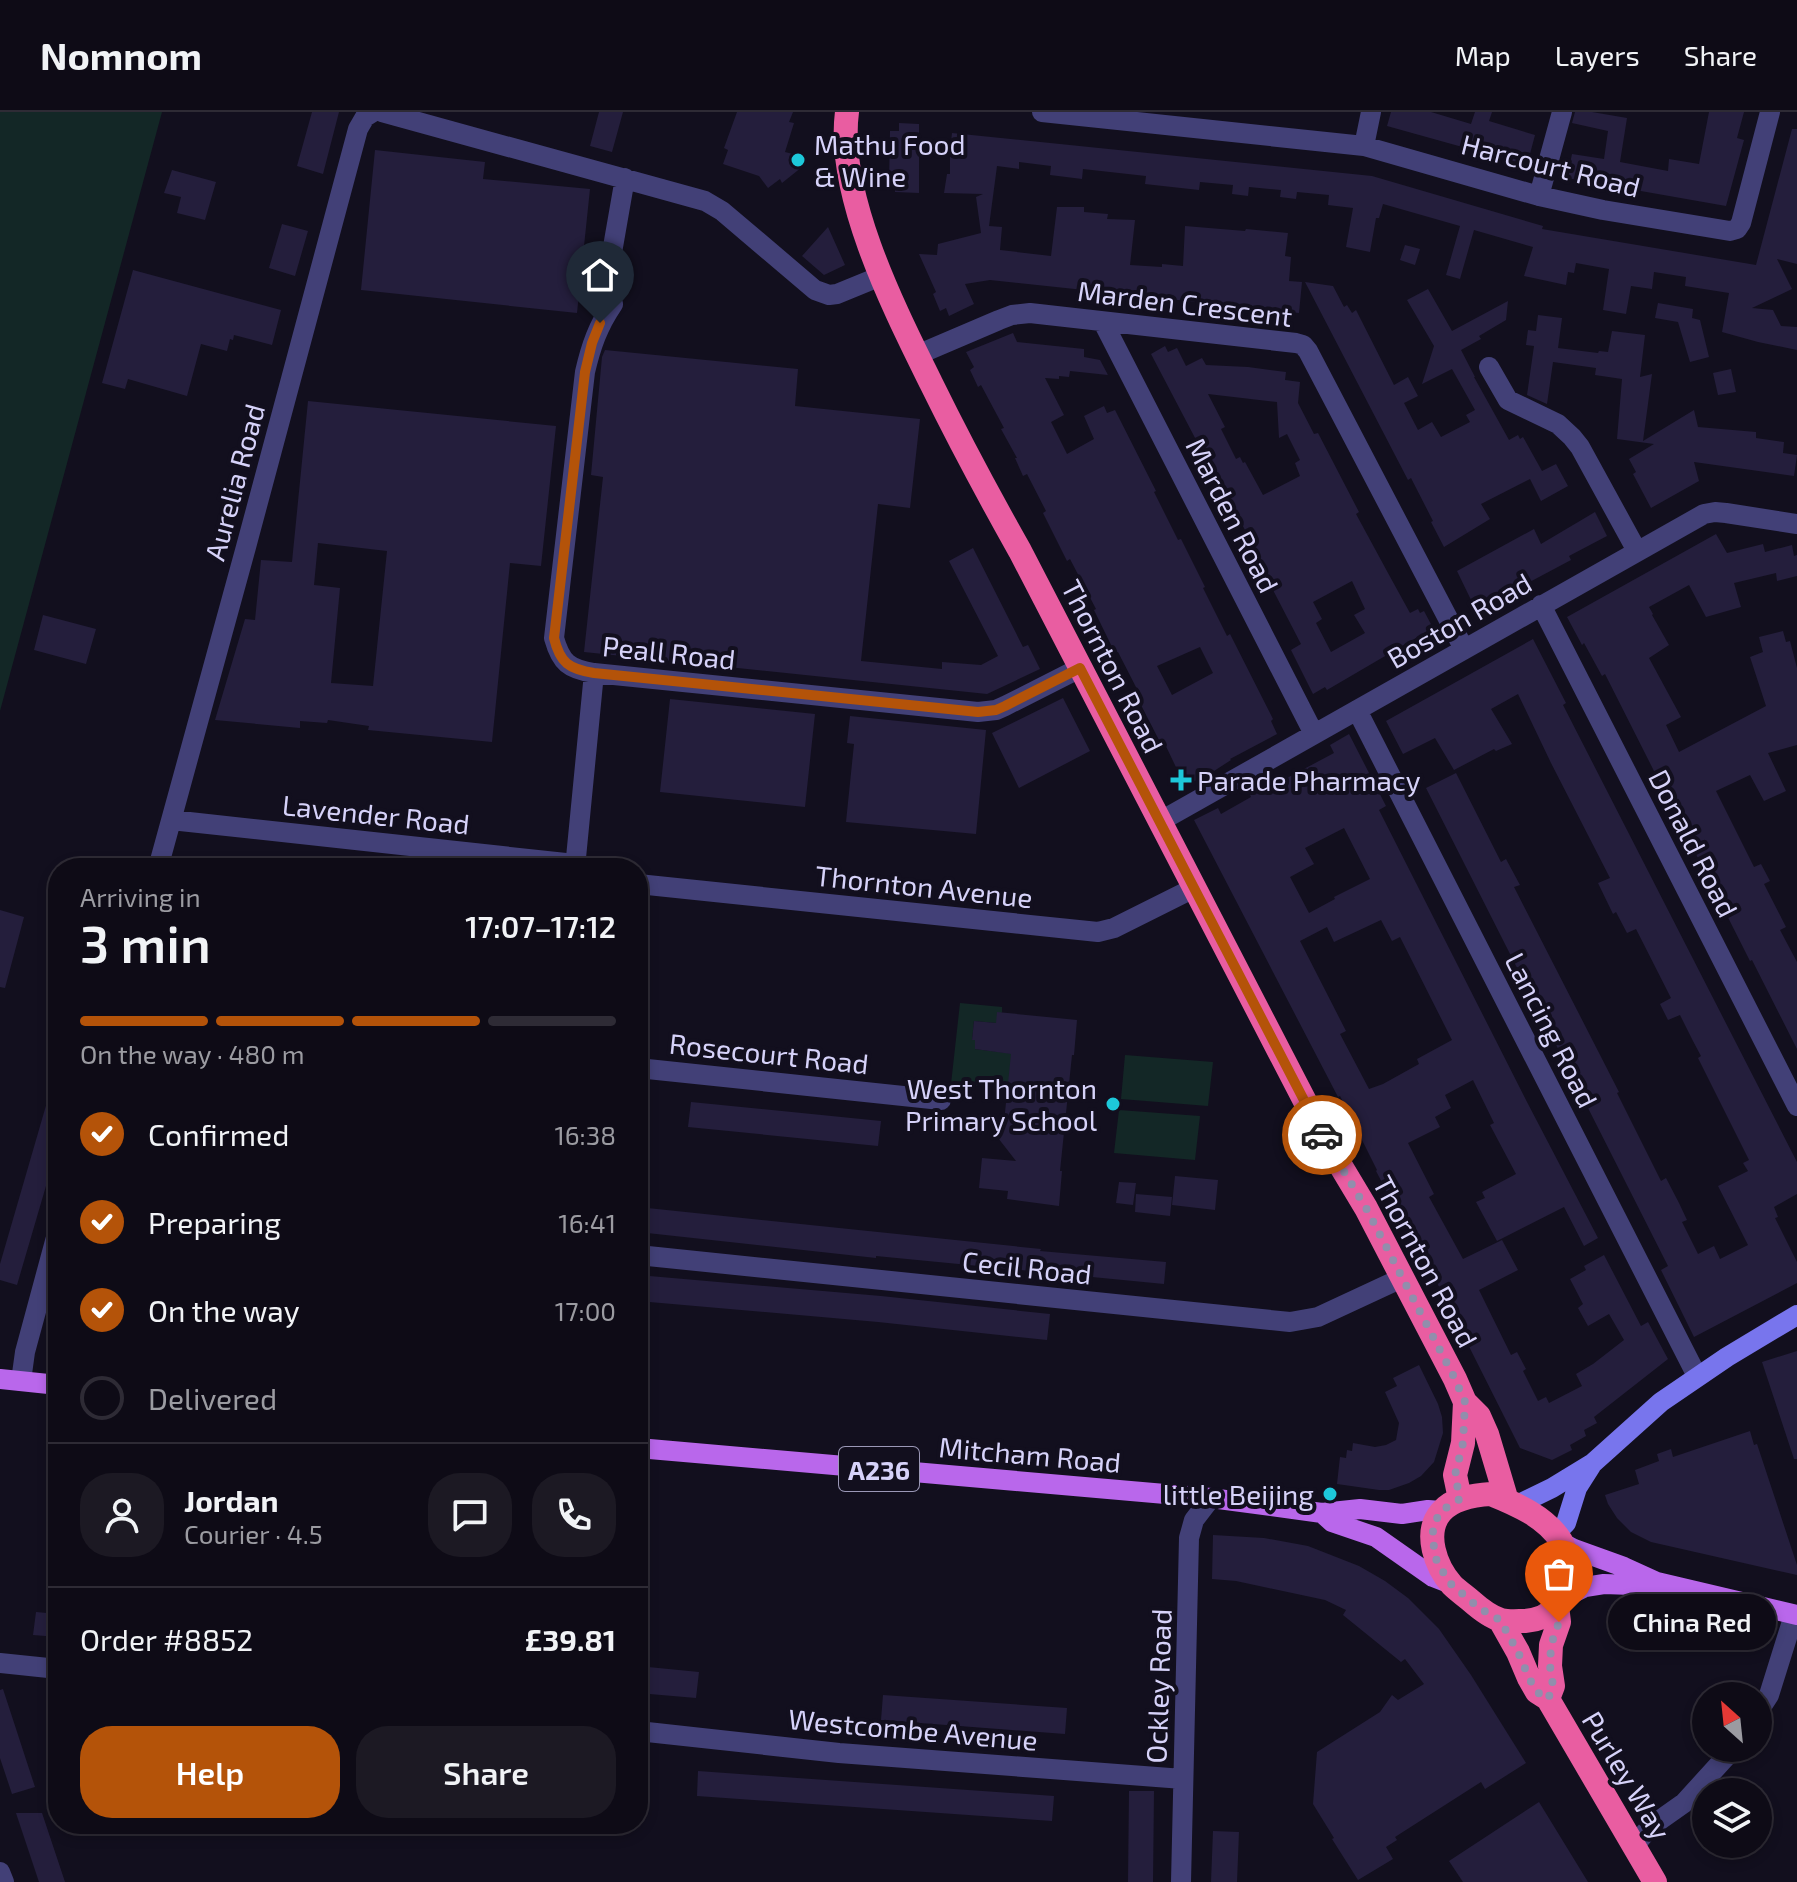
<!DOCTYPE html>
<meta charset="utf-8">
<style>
body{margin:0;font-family:"Exo 2",sans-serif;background:#1c1923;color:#f1f3f6;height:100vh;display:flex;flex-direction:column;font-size:30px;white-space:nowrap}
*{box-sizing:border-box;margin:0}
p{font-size:26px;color:#9b9ba1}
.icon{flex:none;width:44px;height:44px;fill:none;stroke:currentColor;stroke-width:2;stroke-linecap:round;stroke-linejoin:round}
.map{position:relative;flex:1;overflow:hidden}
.details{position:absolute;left:48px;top:746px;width:600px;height:976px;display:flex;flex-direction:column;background:#0e0b16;border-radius:32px;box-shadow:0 4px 12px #0003,0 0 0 2px #2e2b35}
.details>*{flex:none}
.needle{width:52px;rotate:333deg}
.fabs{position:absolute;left:1692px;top:1570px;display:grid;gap:16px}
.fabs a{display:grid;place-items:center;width:80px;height:80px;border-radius:50%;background:#0e0b16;box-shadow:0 4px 12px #0003,0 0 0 2px #2e2b35;font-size:40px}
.pin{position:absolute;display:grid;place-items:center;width:68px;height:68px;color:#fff;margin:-82px -34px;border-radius:50% 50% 50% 0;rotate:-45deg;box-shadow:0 0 8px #0007}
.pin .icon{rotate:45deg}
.courier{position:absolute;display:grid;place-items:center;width:80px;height:80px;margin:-40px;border:6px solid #b45309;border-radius:50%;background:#fff;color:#222;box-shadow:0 2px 10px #0007}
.bubble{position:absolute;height:56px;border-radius:28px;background:#0e0b16;box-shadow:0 4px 12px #0003,0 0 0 2px #2e2b35;font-size:26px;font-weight:600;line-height:56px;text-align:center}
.overview em{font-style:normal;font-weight:600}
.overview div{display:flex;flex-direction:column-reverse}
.overview{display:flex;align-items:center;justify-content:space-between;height:136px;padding:0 32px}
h1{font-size:52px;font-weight:600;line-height:60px}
.bar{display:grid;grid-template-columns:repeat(4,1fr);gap:12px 8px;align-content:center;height:96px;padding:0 32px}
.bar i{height:10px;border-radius:6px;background:#2e2b35}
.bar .selected{background:#b45309}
.bar p{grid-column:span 4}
.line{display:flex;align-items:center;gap:20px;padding:0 32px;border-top:2px solid #2e2b35}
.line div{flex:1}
.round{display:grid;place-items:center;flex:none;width:84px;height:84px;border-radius:32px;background:#1c1923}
ol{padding:0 32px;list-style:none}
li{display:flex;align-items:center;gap:24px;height:88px}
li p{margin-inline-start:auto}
li .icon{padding:8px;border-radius:50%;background:#b45309;color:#fff;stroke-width:4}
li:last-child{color:#9b9ba1}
li i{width:44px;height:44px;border:4px solid #2e2b35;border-radius:50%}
.primary-button{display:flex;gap:16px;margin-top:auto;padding:16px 32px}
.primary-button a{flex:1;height:92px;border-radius:32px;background:#b45309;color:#fff;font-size:32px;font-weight:600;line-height:92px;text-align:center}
.primary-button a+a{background:#1c1923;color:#f1f3f6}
header{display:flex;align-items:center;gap:48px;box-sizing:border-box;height:112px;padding:0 40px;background:#0e0b16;border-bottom:2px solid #2e2b35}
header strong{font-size:38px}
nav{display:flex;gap:44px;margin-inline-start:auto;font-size:28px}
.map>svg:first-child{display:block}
</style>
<header>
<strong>Nomnom</strong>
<nav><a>Map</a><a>Layers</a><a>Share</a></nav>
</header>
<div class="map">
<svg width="1797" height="1770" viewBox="0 0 1797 1770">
<rect width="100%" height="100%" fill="#120f1e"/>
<!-- green -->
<path fill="#132726" d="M0,0H162L0,599Z
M960,891L1002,895V900L996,911L974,909L972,928H975V937L1015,942L1008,974L986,971V967L979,966L977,974L951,972Z
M1125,943L1213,950L1208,994L1121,987Z
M1119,998L1200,1004L1195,1048L1114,1041Z"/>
<!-- building -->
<path fill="#241e3c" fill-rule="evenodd" d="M312,0H339L323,62L297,54Z
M599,0H623L612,40L590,34Z
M737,0H793L789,10L794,11L785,40L797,43L802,55L782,71L780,67L768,76L759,64L723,52L728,38L724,36Z
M1391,0H1431L1471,12L1475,0H1492L1489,9L1535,23L1527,53L1387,14Z
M1575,0H1592L1627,6L1620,50L1668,59L1669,47L1699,52L1709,0H1744L1737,26L1744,28L1726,94L1567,66L1572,42L1604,47L1608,19L1572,11Z
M899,11L919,12V81L895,80V72H889L890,19H899Z
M1792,17H1797V152L1777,147L1792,177L1752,196L1773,198L1781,214L1797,215V238L1758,230L1722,220L1729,181L1685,174L1686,165L1654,160L1652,177L1631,174L1626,202L1603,198L1609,157L1576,151L1574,161L1568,160L1566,173L1524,164L1533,135L1474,118L1460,167L1446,163L1460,114L1383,92L1379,106H1376L1370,140L1346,135L1353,96L1328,93L1329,83L1297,80L1296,87L1280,85L1281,78L1249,75L1248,84L1232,82L1233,73L1200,70L1199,78L1145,72L1146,64L1083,57L1082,67L1050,63L1051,54L1019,50V57L997,54L989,114L1002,115L1000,138L1051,144L1057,95H1084V100L1108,102L1107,107L1135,108L1130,153L1162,155V152L1183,154L1185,114L1245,119L1246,117L1288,121L1285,144L1291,145L1289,169L1302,170L1299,201L990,168L965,172L974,192L949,204L946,196L940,199L933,182L936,180L919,142L937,143L938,132L981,121L976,85L983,82L944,81L947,62H950V40L952,21L1372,64L1543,114L1542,117L1756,153Z
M375,38L485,50L483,67L590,77L577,201L361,178Z
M172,58L216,70L205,108L177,101L181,85L164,81Z
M282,112L308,119L295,164L269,156Z
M828,115L845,153L824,163L802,144Z
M1405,133L1420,137L1415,153L1400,148Z
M133,158L281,198L272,233L234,223L233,228L230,227L227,239L201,232L187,284L128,267L125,277L102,271Z
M1305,170L1333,174L1344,195L1347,193L1352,201L1356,198L1394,273L1408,265L1418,284L1404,291L1418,318L1432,310L1441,325L1470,310L1466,303L1475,298L1452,257L1422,272L1434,234L1407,188L1428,177L1452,219L1508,189L1506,208L1479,224L1481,227L1461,238L1475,265H1474L1509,328L1518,323L1520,327L1523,325L1542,359L1556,352L1568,374L1541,389L1530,367L1481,392L1490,407L1444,435L1431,410L1433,409L1411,366L1408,368Z
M1658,191L1693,197L1692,206L1700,208L1709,245L1690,250L1678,210L1655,206Z
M1538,203L1562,206L1558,236L1598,241L1599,239L1608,240L1612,219L1645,223L1640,265L1652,262L1643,329L1694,298L1698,315L1756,320V326L1784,330L1783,341L1797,343L1794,364L1694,350L1699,369L1651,396L1633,362L1636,360L1629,347L1654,332L1617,327L1622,267L1595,263L1596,256L1553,250L1547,292L1527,283L1534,234L1526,233L1528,218L1536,219Z
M1013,221L1017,230L1084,237V245L1100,248L1108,263L1070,259L1069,265L1059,264V267L1045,266L1064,303L1051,310L1067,342L1094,327L1084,304L1104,294L1107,301L1115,298L1156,379L1154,380L1178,428L1181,427L1205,475L1203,476L1227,524L1230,522L1273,607L1271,609L1277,622L1230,647L1231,648L1214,659L1185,674L1163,628L1160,630L1143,597L1135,580L1138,579L1118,540L1115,541L1094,498L1096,497L1070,447L1067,449L1043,401L1046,399L1027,362L1023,364L1015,346H1017L1001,317L1004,316L981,273L978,275L970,258L974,255L966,240ZM1200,535L1213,561L1172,583L1157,554Z
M1165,234L1168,240L1177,236L1186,254L1202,246L1206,253L1248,255L1286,260L1285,268L1300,270L1298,291L1314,322L1318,321L1359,400L1356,402L1388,461L1410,501L1418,497L1420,501L1424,499L1433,516L1327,578L1325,575L1313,582L1291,538L1301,532L1247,428L1249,426L1217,363L1215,364L1151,242ZM1208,282L1277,290L1279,326L1287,322L1300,348L1295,351L1300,364L1263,383L1245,350L1243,351L1240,345L1236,347L1221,317L1225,315ZM1352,469L1365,497L1354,503L1365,521L1331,540L1316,511L1322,507L1313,490Z
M605,238L798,257L795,294L920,307L910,396L878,392L861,549L942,557V550L981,553L998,544L949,449L973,436L1023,535L1028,533L1040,557L987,582L584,540L603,365L591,363L602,245Z
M1731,257L1736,280L1718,283L1713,261Z
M308,289L556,314L541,454L510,451L492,630L368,618L369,614L328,608L327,611L300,609V616L215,608L245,507L255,508L261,448L292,450ZM318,431L387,439L373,574L331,571L340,476L314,473Z
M1595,400L1607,424L1569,444L1571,448L1524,473L1528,479L1501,493L1502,495L1486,504L1477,488L1472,490L1457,459L1534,417L1541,432Z
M1716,422L1727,441L1763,432L1765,440L1792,433L1794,444L1797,443V464L1777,469L1776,461L1734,471L1741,495L1706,505L1689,473L1649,495L1653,502L1652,503L1669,533L1649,546L1681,605L1666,613L1679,640L1766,594L1750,545L1763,540L1759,525L1783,519L1786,530L1790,529L1797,556V633L1768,641L1786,679L1764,689L1750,663L1716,679L1754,755L1761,752L1770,769L1764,772L1786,815L1780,818L1797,850V937L1752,848L1750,849L1605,562L1602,564L1584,531L1582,533L1567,505Z
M43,503L96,517L86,552L34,538Z
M1533,527L1566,591L1563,593L1797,1050V1082L1774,1095L1778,1105L1775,1106L1797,1150V1171L1694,1225L1661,1158L1668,1154L1426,676L1456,661L1501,750L1506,747L1520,773L1514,775L1619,980L1617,981L1661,1069L1666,1066L1679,1091L1687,1108L1682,1110L1698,1142L1714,1134L1720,1147L1748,1133L1718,1074L1748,1059L1743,1051L1749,1048L1698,946L1701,944L1693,929L1680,903L1668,908L1660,892L1671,886L1636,817L1627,821L1616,800L1613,802L1598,771L1610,766L1551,651L1518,582L1491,597L1512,632L1496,639L1494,637L1454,658L1435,626L1403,642L1386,609Z
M1063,586L1090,639L1019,676L992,621Z
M670,587L815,602L805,695L660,680Z
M850,604L986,618L976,722L846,710L854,632L847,631Z
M1349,622L1386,694L1379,698L1527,990L1598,1126L1584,1134L1564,1095L1497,1129L1476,1090L1485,1086L1482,1080L1516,1062L1490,1013L1494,1011L1473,968L1445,983L1451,996L1435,1005L1440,1015L1408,1031L1434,1082L1429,1085L1463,1147L1502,1128L1518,1158L1479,1178L1511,1243L1517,1240L1526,1257L1523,1259L1538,1289L1546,1285L1549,1291L1582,1274L1576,1262L1593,1252L1624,1228L1609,1202L1588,1214L1578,1196L1583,1192L1570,1167L1586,1158L1584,1154L1604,1143L1641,1214L1648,1210L1668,1247L1594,1305L1597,1311L1584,1318L1586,1324L1570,1333L1572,1338L1552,1348L1520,1336L1415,1127L1411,1126L1376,1059L1377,1058L1340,984L1338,985L1194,708L1218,696L1221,702L1251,685L1249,680L1254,677L1253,675L1269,667L1272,674L1334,641L1330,633ZM1344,716L1370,767L1334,785L1335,787L1309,801L1290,765L1314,752L1305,736ZM1381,808L1392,829L1400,825L1452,928L1417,947L1419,952L1383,972L1369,977L1340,922L1346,919L1300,829L1327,815L1334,830Z
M0,798L24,805L5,876L0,875Z
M997,900L1077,908L1074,943H1072L1060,1059H1062L1059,1094L1007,1087L1008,1079L979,1076L982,1046L1016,1049L995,1022L996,1009L1004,1010L1011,942L975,937V928H972L974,909L996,911Z
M54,966L58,967V1033L17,1173L0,1168V1152Z
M691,990L881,1009L878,1034L688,1015Z
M1175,1064L1218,1068L1215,1098L1172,1093Z
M1119,1070L1136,1071L1133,1093L1116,1091Z
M1136,1082L1172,1085L1170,1104L1135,1100Z
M638,1095L1041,1137L1040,1139L1166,1150L1164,1172L876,1144V1146L638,1120Z
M638,1163L881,1184L1050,1202L1047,1228L878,1210L638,1189Z
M1797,1239V1347H1794L1762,1250Z
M1419,1253L1438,1292L1442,1305L1443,1321L1434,1350L1421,1364L1409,1371L1389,1378H1379L1337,1372L1340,1345L1346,1346L1347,1338L1352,1339L1353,1331L1375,1335L1386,1333L1396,1328L1399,1311L1385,1280L1397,1274L1393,1266Z
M1750,1319L1754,1333L1757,1332L1797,1453V1463L1651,1430L1631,1420L1617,1406L1608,1392L1605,1383L1639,1372L1635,1358L1659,1349L1657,1342L1671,1337L1673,1345Z
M1213,1423L1264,1426L1308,1434L1359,1454L1385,1469L1408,1486L1439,1517L1471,1563L1526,1651L1485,1677L1481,1670L1395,1725L1397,1728L1386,1735L1393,1747L1358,1768L1332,1727L1334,1726L1313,1692L1317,1640L1380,1600L1392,1583L1398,1588L1424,1572L1405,1547L1401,1550L1343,1503L1346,1498L1325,1488L1236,1469L1212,1467Z
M36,1500L58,1502V1525L33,1523Z
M638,1554L699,1560L696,1586L638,1581Z
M3,1577L35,1675L12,1682L0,1646V1578Z
M883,1583L1067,1596L1065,1622L881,1608Z
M698,1659L1054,1684L1052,1709L697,1684Z
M1129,1679H1154L1153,1770H1128Z
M1539,1690L1588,1770H1463L1449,1749Z
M16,1701H42L65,1770H39Z
M1213,1719L1239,1720L1237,1770H1211Z"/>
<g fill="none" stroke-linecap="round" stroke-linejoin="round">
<!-- street -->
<path stroke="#424077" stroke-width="20" d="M382,0L705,89L722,99L815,178L829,183L837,182L881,164
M1042,0L1364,34L1539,84L1603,98L1730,119L1737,117L1741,111L1770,0
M1364,34L1371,0
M625,66L606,175L613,192C598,214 591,234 585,260L554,526C561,551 569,557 594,561L978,600L996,598L1005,594L1080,556
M1539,84L1562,0
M1103,210L1314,622
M917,243L999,208L1012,203L1030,201L1296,231L1303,233L1308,239L1464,537
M1489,255L1508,288L1558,312L1572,325L1580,335L1637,439
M1541,493L1797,994
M1357,598L1697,1264
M171,708L575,752
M1159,710L1704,402L1715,400L1726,401L1797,412
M158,756L246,435L358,17L365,5L373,0
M575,756L594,561
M638,772L1098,820L1114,816L1194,776
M638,956L941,988
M638,1143L1290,1210L1318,1205L1402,1166
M21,1269L25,1240L58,1118
M0,1551L58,1557
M1758,1600L1769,1583L1794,1503
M638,1619L839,1641L1183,1667
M1635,1733L1650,1715L1684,1691L1734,1636
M0,1760L4,1770
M1181,1770L1189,1426L1194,1408L1211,1386"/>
<!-- secondary -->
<path stroke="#7875ed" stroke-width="20" d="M1517,1393L1552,1376L1593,1351L1661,1290L1727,1245L1797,1203
M1555,1422L1566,1411L1577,1376L1591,1354"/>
<!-- primary -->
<path stroke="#b967eb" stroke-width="20" d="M0,1267L58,1273
M638,1336L1211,1386L1322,1401L1360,1397L1402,1402L1428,1398L1441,1399
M1322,1401L1332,1410L1376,1425L1433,1465L1451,1472
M1561,1430L1574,1437L1624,1455L1657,1470L1797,1503
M1563,1486L1585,1475L1604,1472L1632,1473L1657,1470"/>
<!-- highway -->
<path stroke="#e95da1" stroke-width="24" d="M847,0C836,83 895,198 931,271C959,328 989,384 1020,439L1324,1026L1366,1096L1455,1267L1465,1290L1479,1304L1487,1322L1507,1389
M1491,1382C1516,1392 1546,1405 1561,1429C1566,1438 1566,1449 1566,1459C1566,1487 1556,1506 1525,1509C1518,1509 1508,1510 1501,1508C1490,1505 1479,1496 1470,1488C1464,1483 1457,1478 1452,1473C1436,1455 1423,1421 1441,1400C1453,1386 1474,1383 1491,1382Z
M1460,1387L1455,1363L1463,1331L1465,1290
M1500,1508L1518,1540L1529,1566L1537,1580L1548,1587L1655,1770
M1548,1587L1553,1574L1550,1554L1551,1533L1559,1510L1557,1494"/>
</g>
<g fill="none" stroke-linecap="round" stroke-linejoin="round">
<!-- done -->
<path stroke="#918eac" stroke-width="8" stroke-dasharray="0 14.4" d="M1322,1023L1366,1096L1455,1267L1465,1290L1463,1331L1455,1363L1460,1387L1441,1399L1435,1410L1432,1424L1437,1451L1451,1472L1479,1496L1500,1508L1518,1540L1529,1566L1537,1580L1548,1587L1553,1574L1550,1554L1551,1533L1559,1510"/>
<!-- route -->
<path stroke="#b45309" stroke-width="10" d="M600,211L592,231L585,260L554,526C560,551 569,557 594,561L978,600L996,598L1005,594L1080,556L1322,1023"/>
</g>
<!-- markers -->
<g fill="#1dc8da" stroke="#120f1e" stroke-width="3">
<circle cx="798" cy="48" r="8"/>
<path d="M1177 656h8v8h8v8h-8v8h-8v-8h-8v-8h8z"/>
<circle cx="1113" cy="992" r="8"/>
<circle cx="1330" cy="1382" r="8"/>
</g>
<g text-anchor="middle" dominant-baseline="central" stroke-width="8" stroke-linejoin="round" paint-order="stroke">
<!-- shield labels -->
<rect fill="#120f1e" stroke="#9b98b7" stroke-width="2" x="839" y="1335" width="80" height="44" rx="6"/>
<g font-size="26" font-weight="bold" fill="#d6d2f9">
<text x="879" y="1357">A236</text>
</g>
<!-- poi labels -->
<g font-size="28" fill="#d6d2f9" stroke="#120f1e" text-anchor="start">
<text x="814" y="32">Mathu Food<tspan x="814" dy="32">&amp; Wine</tspan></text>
<text x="1197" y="668">Parade Pharmacy</text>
<text x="1097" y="976" text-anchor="end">West Thornton<tspan x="1097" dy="32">Primary School</tspan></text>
<text x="1314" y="1382" text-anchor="end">little Beijing</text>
</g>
<!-- street labels -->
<g font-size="28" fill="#d6d2f9" stroke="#120f1e">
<text transform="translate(1551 53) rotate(14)">Harcourt Road</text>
<text transform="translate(1185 191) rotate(7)">Marden Crescent</text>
<text transform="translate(234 370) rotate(-75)">Aurelia Road</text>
<text transform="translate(1233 403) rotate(63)">Marden Road</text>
<text transform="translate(1459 508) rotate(-30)">Boston Road</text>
<text transform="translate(669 540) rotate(6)">Peall Road</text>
<text transform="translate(1113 554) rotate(63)">Thornton Road</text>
<text transform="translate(376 702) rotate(6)">Lavender Road</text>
<text transform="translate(1694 731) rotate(63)">Donald Road</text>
<text transform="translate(924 774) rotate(6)">Thornton Avenue</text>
<text transform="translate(1552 918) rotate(63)">Lancing Road</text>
<text transform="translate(769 941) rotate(6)">Rosecourt Road</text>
<text transform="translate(1426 1149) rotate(62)">Thornton Road</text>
<text transform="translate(1027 1155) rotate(6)">Cecil Road</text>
<text transform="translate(1030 1342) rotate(5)">Mitcham Road</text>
<text transform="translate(1158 1574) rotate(-88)">Ockley Road</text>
<text transform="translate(913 1617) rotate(5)">Westcombe Avenue</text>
<text transform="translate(1627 1663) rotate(59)">Purley Way</text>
</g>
</g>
</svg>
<div class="fabs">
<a><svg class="needle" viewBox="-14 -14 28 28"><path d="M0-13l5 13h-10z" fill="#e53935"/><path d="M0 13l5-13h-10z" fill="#9b9ba1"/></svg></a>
<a><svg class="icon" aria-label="layers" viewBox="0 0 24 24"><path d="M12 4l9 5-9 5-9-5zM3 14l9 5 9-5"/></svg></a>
</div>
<div class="pin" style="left:1559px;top:1510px;background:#ea580c"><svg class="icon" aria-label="bag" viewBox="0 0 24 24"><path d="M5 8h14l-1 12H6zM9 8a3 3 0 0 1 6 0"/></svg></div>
<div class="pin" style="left:600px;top:211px;background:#1f2937"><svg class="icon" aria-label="home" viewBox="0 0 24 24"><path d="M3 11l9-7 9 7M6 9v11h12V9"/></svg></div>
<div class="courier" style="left:1322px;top:1023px"><svg class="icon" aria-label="car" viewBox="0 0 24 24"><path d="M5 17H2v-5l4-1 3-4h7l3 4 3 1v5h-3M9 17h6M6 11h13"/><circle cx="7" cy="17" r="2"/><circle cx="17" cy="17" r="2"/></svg></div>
<div class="bubble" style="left:1608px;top:1482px;width:168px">China Red</div>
<section class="details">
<div class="overview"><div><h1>3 min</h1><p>Arriving in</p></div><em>17:07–17:12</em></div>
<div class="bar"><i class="selected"></i><i class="selected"></i><i class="selected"></i><i></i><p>On the way · 480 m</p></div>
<ol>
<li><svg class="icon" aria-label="check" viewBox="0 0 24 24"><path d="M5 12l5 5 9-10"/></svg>Confirmed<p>16:38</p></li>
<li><svg class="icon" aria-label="check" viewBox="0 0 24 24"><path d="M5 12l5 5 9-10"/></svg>Preparing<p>16:41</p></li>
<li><svg class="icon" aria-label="check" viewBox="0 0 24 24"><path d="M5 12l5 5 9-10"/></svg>On the way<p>17:00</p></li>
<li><i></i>Delivered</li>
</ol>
<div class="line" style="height:144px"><a class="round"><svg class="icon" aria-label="person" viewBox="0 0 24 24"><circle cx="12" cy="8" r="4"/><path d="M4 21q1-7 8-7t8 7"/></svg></a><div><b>Jordan</b><p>Courier · 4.5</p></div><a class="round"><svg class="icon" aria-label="chat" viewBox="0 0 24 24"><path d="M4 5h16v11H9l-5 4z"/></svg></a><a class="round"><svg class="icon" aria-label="phone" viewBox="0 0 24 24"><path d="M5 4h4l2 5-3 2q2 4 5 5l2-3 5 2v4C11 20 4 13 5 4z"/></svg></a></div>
<div class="line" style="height:104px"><div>Order #8852</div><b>£39.81</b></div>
<div class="primary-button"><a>Help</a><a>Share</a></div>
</section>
</div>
